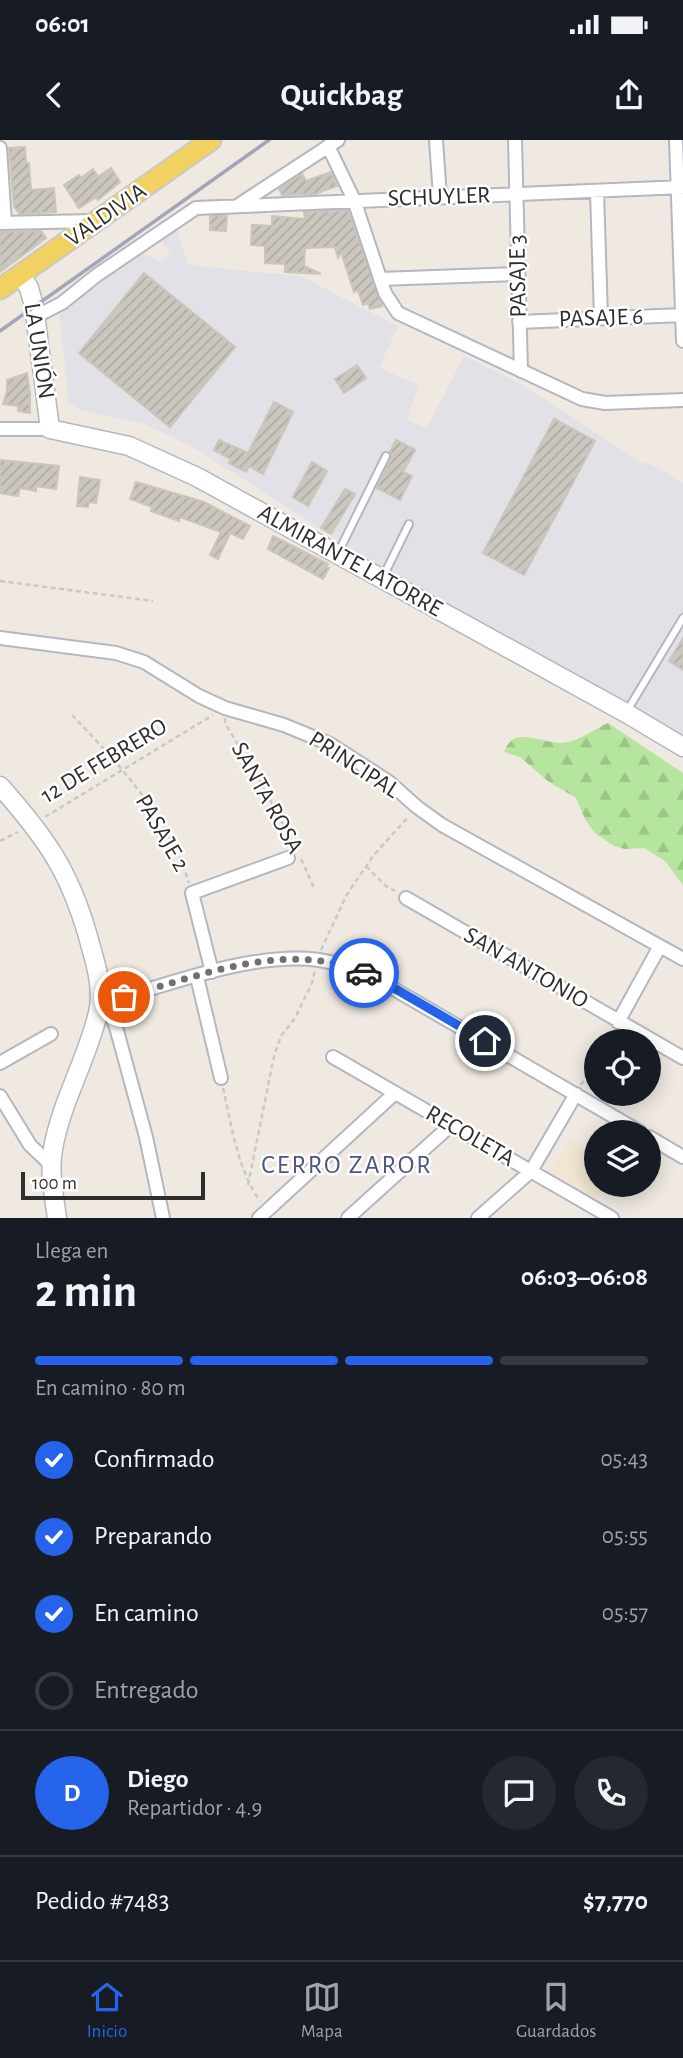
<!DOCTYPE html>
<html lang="es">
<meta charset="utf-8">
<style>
body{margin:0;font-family:"Alegreya Sans",sans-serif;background:#242831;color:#f1f3f6;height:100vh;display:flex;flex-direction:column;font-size:26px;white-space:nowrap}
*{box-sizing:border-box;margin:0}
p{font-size:23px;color:#9ea1a6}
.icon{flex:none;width:38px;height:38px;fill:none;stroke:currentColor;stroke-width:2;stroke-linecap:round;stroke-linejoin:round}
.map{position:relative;height:1078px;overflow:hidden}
.details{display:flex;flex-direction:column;background:#171b24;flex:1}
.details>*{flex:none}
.controls{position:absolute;left:584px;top:889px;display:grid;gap:14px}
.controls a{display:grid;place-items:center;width:77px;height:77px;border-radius:50%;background:#171b24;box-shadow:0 4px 18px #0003;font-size:35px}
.scale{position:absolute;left:21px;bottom:18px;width:184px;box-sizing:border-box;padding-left:7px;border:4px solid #2e2e2e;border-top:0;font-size:19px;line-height:24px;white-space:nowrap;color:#2e2e2e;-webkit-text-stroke:5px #fff;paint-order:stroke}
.pin{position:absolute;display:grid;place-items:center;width:60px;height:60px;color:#fff;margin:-30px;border:4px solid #fff;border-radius:50%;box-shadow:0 2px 7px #0007}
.courier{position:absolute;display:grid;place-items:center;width:70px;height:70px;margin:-35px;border:5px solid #2563eb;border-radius:50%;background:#fff;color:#222;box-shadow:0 2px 9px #0007}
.head em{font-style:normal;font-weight:700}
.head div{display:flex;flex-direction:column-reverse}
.head{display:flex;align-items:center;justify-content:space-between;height:119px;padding:0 35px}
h1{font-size:46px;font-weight:700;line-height:52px}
.bar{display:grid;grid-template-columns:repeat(4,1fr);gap:10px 7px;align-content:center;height:84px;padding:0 35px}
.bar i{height:9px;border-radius:5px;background:#363941}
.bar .on{background:#2563eb}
.bar p{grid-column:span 4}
.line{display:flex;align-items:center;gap:18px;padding:0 35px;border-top:2px solid #363941}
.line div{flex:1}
.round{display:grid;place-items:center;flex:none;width:74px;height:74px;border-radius:37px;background:#242831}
ol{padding:0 35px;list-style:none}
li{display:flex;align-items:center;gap:21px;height:77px}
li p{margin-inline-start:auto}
li .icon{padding:7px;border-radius:50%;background:#2563eb;color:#fff;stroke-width:4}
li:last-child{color:#9ea1a6}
li i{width:38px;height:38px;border:4px solid #363941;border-radius:50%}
.status{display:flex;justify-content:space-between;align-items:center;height:49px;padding:0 35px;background:#171b24;direction:ltr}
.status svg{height:19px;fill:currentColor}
header{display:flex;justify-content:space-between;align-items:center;height:91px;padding:0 35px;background:#171b24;font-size:32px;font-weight:700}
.tab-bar{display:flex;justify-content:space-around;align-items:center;height:98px;border-top:2px solid #363941;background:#171b24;font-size:19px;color:#9ea1a6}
.tab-bar a{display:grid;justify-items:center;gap:4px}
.tab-bar .on{color:#2563eb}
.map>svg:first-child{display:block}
</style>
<div class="status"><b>06:01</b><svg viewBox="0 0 49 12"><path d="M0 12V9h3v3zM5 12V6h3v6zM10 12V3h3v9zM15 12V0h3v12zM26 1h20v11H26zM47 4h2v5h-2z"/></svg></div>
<header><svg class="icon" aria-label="back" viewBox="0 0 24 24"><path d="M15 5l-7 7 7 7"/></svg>Quickbag<svg class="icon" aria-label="share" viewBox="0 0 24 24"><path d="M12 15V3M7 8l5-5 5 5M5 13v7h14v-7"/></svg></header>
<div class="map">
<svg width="683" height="1078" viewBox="0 0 683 1078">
<defs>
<pattern id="forest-firs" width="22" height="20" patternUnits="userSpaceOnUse" patternTransform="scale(1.75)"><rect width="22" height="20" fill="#b6e59e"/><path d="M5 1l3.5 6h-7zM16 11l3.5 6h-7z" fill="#9dc588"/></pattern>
<pattern id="building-hatch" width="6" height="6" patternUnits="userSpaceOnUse" patternTransform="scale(1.75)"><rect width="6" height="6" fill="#cbc7bf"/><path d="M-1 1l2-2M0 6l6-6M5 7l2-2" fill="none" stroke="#afaba4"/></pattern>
</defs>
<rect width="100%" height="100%" fill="#efe9e1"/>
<!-- industrial -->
<path fill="#e3e1e8" d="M175,86L188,125L300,136L398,186L379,228L419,245L407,279L426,289L464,216L519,243L641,322L653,325L683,343V604L419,453L198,310L145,284L80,270L69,263L59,171L142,114L160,121L170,115L162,100Z"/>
<!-- education -->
<path fill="#f0e6d1" d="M570,1000L597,1016V1045H605L595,1062L548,1035Z"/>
<!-- forest -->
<path fill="url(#forest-firs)" d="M608,583L683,633V745L665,721L644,708L625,709L614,706L595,693L586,681L576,658L549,642L520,617L504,612C514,584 542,604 562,603C578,602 594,589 608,583Z"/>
<!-- building -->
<path fill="url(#building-hatch)" stroke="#cbc5ba" stroke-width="2" d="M25,7L26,23H29L31,50L54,48L56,72L20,74L14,67L9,8Z
M111,28L120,42L98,60L96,57L79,68L64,45L79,35L81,38L93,29L98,37Z
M331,32L337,46L315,54L282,55L279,49L302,34L306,41Z
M348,70L382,166L370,169L368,163L363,165L358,150L354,152L341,112L338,118L335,107L305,108L304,126L321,134L285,132V124L265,123V106L251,105L252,85L272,86V76L305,79L304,72Z
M227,75L226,91L210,90V76Z
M41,91L46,98L0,132V92Z
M144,133L235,207L170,287L79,213Z
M357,225L366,238L344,253L335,239Z
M27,233L30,254V273L18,271V266L3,264L7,251V240Z
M274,262L293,272L263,334L249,326L246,332L229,323L231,319L214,310L219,300L248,313Z
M554,279L595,301L524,435L483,413Z
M396,300L415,310L403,332L412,336L400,360L377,348L391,319L390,312Z
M0,320L59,326L56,349L36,346V351L20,348L18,356L0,353Z
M312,322L327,331L308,366L293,357Z
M80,337L100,340L96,363L89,362L88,367L77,366Z
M136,342L204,362L250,386L243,399L230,393L218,419L210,415L221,392L180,377L179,381L151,371L152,367L130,359Z
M345,349L355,354L331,394L321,388Z
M273,396L328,424L326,427L329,428L323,439L268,409Z
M683,498V530L669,521Z"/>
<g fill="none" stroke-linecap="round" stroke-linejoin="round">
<defs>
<path id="service" d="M338,413L386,316
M383,437L409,384
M627,571L683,478"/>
<path id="minor" d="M436,0L440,57
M515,0L521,231
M676,0L683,201
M328,6L354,60L385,153L398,173L582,259L605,263L683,260
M0,8L5,83
M597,51L601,178
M237,66L338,0
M0,83L93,81
M380,139L518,134
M35,177L62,163L97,135L196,68L683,47
M519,182L682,175
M0,289H50
M0,498L116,513L144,522L199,556L225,568L284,585L330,604L389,642L417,667L442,685L683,819
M406,758L683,918
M212,832L192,753L288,718
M197,837L221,938
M618,882L660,806
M333,917L612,1078
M0,923L51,894
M0,956L30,1005L52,1026
M649,997L683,1017
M163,1078L146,997L116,887L111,875L100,864C165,846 252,811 319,820C339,823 357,830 375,838L640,992
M259,1078L395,953
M348,1078L451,985
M478,1078L531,1031L576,954"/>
<path id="secondary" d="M21,135L29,148L34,166L50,289L129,306L197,337L626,573L683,607
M0,646C50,702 73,737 92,811C98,831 103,853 98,873C87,920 61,962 53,1009C49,1032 54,1056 57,1078"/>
<path id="primary" d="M0,149L211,0"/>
</defs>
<!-- service casing -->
<use href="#service" stroke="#b4b7c1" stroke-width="10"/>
<!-- minor casing -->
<use href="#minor" stroke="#b4b7c1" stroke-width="16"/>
<!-- secondary casing -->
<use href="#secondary" stroke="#b4b7c1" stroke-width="21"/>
<!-- primary casing -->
<use href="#primary" stroke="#c9c9c9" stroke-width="23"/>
<!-- path -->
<path stroke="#c9c9c9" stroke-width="2.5" stroke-dasharray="5 3.5" stroke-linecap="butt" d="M0,441L153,461
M72,575C119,624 168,677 189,743
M225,578V583L261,643L295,707
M45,677L213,575
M0,701L18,692
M301,719L314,748
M366,726L386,746L395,751
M321,810L346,756L373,716L409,676
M606,901L612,891
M581,945L597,918
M223,948C232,987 237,1028 260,1061
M248,1045L274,916L281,896L295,878L312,843L315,830"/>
<!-- service -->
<use href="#service" stroke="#fff" stroke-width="6"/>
<!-- minor -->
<use href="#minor" stroke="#fff" stroke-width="12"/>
<!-- secondary -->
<use href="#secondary" stroke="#fff" stroke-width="18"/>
<!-- primary -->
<use href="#primary" stroke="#f2d163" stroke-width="19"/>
<!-- rail -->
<path stroke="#a3a6b8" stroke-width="3.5" d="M0,191L269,0"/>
</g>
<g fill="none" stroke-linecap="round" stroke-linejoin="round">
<!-- done -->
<path stroke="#726f6d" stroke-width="7" stroke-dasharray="0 12.6" d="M124,857C200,836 287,799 364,833"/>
<!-- route -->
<path stroke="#2563eb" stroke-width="9" d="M364,833L394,848L485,901"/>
</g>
<g text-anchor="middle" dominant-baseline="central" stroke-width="5" stroke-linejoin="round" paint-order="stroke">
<!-- street labels -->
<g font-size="24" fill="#2e2e2e" stroke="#fff">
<text transform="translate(439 57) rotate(-2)">SCHUYLER</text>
<text transform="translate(106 75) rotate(-35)">VALDIVIA</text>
<text transform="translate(518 136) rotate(-91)">PASAJE 3</text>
<text transform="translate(601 178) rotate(-2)">PASAJE 6</text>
<text transform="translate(39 211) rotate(81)">LA UNIÓN</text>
<text transform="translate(350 421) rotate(29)">ALMIRANTE LATORRE</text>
<text transform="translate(104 621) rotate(-31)">12 DE FEBRERO</text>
<text transform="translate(354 625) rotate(33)">PRINCIPAL</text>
<text transform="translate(267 658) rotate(61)">SANTA ROSA</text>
<text transform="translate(162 693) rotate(60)">PASAJE 2</text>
<text transform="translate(526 828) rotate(30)">SAN ANTONIO</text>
<text transform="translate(470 996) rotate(30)">RECOLETA</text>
</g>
<!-- neighbourhood labels -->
<g font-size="26" letter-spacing="2" fill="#4d5680" stroke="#fff">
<text x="347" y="1025">CERRO ZAROR</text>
</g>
</g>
</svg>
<div class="controls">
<a><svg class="icon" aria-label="locate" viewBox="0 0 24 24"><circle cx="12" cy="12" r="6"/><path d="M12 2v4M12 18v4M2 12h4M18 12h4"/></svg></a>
<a><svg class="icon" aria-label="layers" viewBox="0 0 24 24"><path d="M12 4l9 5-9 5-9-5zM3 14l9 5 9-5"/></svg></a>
</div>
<div class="scale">100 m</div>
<div class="pin" style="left:124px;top:857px;background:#ea580c"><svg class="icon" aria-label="bag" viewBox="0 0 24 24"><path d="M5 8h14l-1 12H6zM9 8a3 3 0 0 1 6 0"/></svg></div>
<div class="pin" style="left:485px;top:901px;background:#1f2937"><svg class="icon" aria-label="home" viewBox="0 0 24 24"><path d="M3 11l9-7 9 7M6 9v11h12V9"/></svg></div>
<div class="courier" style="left:364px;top:833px"><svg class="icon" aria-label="car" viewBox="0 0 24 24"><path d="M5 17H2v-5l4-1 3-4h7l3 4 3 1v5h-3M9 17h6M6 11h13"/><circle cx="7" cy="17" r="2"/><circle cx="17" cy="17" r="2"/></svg></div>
</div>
<section class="details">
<div class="head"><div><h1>2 min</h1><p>Llega en</p></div><em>06:03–06:08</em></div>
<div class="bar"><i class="on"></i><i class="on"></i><i class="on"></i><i></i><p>En camino · 80 m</p></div>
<ol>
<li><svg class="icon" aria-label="check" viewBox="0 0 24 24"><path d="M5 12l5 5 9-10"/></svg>Confirmado<p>05:43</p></li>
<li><svg class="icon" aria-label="check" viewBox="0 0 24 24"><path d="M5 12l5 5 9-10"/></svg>Preparando<p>05:55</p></li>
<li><svg class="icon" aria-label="check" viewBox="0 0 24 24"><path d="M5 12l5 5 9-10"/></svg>En camino<p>05:57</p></li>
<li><i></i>Entregado</li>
</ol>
<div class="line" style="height:126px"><b class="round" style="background:#2563eb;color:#fff">D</b><div><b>Diego</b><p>Repartidor · 4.9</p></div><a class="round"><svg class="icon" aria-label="chat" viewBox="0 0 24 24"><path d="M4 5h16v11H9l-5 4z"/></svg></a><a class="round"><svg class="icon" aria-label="phone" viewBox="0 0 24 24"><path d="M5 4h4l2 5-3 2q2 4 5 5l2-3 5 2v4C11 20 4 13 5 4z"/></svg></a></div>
<div class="line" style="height:91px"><div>Pedido #7483</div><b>$7,770</b></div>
</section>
<nav class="tab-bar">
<a class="on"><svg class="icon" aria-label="home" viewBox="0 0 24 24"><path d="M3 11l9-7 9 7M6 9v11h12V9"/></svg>Inicio</a>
<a><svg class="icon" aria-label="map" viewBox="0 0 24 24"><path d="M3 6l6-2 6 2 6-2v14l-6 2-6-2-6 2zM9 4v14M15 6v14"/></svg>Mapa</a>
<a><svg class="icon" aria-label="saved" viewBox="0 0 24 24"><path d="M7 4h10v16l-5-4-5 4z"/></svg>Guardados</a>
</nav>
